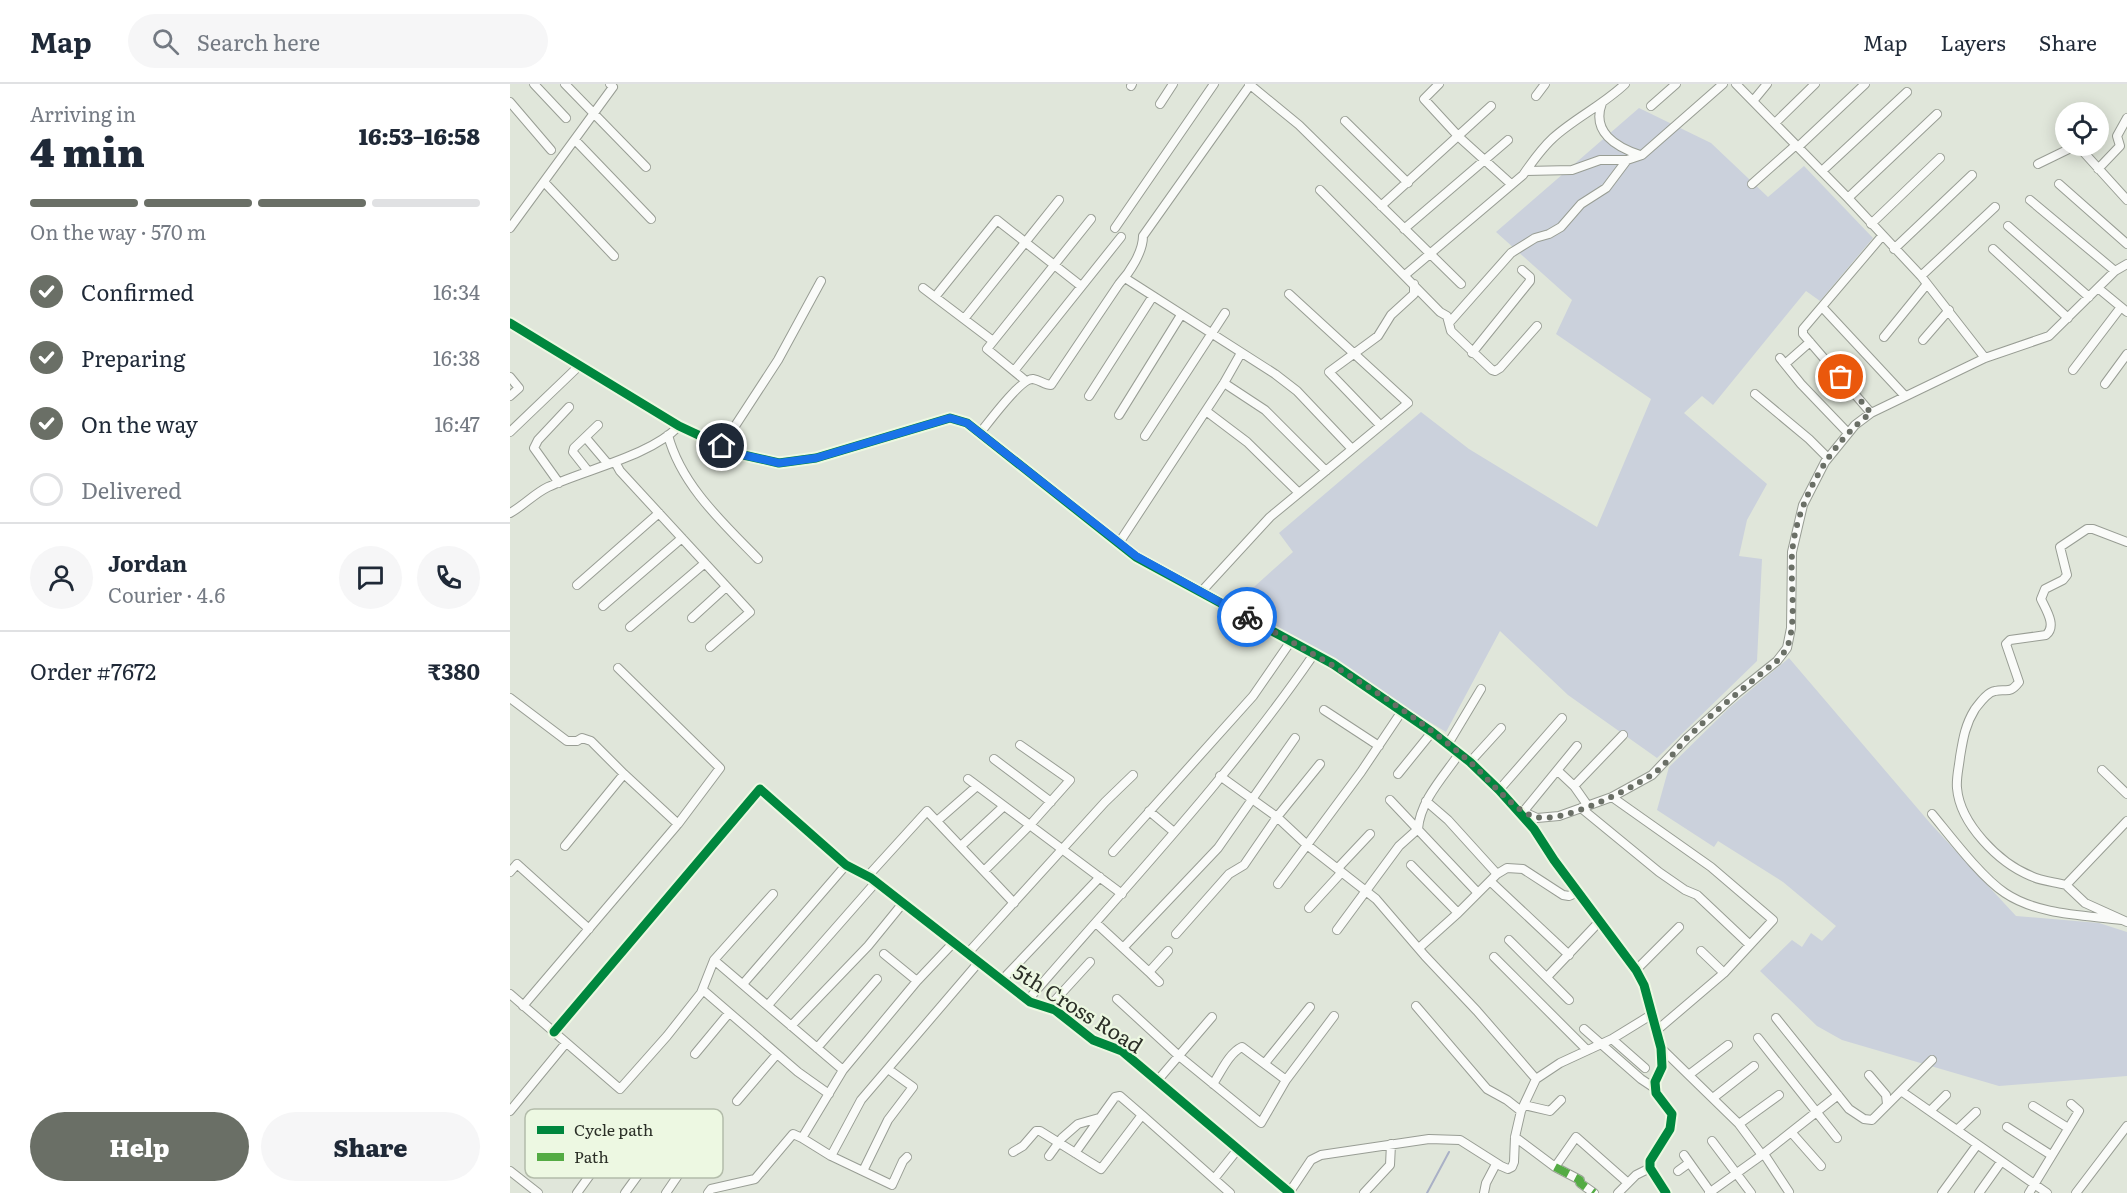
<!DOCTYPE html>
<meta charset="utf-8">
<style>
body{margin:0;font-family:Literata,serif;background:#f6f6f7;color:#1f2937;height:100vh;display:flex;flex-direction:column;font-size:22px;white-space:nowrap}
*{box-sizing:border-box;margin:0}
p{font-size:20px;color:#747a83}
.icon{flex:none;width:33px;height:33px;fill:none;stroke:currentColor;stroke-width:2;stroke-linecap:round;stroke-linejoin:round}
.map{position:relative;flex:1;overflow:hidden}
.panel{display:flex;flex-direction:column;background:#fff;width:510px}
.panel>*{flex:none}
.buttons{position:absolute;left:1545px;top:18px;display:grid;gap:12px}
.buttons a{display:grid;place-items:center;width:54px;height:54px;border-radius:50%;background:#fff;box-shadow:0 3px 15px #0003;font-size:30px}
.pin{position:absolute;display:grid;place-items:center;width:51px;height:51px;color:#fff;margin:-26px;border:3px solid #fff;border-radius:50%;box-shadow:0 2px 6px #0007}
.courier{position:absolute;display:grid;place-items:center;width:60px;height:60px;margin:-30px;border:4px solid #1a73e8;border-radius:50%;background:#fff;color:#222;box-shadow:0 2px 8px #0007}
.overview em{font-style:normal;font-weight:800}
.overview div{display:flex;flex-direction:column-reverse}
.overview{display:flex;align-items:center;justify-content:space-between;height:102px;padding:0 30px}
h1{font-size:39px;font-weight:800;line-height:45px}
.bar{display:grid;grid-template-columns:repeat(4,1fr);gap:9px 6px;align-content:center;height:72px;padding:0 30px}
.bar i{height:8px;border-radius:4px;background:#e0e1e3}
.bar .active{background:#6a6f66}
.bar p{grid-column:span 4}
.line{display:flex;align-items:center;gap:15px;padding:0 30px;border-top:2px solid #e0e1e3}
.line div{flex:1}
.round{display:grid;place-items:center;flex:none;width:63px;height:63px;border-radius:32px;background:#f6f6f7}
ol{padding:0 30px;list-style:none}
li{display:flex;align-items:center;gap:18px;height:66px}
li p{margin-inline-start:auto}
li .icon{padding:6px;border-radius:50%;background:#6a6f66;color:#fff;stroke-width:4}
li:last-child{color:#747a83}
li i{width:33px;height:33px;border:3px solid #e0e1e3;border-radius:50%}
.cta{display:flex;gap:12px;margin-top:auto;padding:12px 30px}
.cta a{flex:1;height:69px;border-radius:36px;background:#6a6f66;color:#fff;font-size:24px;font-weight:800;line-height:69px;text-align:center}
.cta a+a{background:#f6f6f7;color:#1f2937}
header{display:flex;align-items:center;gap:36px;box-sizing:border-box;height:84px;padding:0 30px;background:#fff;border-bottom:2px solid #e0e1e3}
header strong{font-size:28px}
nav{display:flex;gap:33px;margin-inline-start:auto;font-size:21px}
.search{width:420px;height:54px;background:#f6f6f7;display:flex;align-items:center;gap:15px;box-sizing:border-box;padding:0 21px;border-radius:33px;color:#747a83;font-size:22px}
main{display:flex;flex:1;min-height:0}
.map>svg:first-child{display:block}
</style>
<header>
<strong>Map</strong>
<div class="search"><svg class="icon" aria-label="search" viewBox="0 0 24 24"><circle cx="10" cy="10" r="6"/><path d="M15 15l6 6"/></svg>Search here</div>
<nav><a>Map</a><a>Layers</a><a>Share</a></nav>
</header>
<main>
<section class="panel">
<div class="overview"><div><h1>4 min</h1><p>Arriving in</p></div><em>16:53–16:58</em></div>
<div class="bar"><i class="active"></i><i class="active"></i><i class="active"></i><i></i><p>On the way · 570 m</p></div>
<ol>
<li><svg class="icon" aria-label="check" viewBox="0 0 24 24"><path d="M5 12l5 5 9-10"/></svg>Confirmed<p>16:34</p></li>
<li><svg class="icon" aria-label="check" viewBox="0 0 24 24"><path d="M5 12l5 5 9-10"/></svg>Preparing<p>16:38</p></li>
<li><svg class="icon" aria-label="check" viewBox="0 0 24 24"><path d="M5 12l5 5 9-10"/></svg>On the way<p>16:47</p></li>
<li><i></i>Delivered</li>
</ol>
<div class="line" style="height:108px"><a class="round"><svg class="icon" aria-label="person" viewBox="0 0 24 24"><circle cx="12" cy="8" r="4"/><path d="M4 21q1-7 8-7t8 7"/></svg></a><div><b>Jordan</b><p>Courier · 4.6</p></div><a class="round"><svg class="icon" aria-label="chat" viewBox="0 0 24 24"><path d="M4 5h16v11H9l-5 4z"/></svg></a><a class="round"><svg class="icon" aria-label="phone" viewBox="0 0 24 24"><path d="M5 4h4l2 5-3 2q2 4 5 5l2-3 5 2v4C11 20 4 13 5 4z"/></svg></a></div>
<div class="line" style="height:78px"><div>Order #7672</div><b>₹380</b></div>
<div class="cta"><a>Help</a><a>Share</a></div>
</section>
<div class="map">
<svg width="1617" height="1109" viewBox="0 0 1617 1109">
<rect width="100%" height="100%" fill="#e0e6da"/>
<!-- green -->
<path fill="#cbd1dc" d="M1129,24L1201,59L1258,113L1294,82L1363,154L1310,217L1296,207L1203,321L1192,312L1174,329L1257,400L1237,436L1229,472L1252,475L1247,577L1147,674L1058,611L990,547L936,648L725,520L783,468L769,449L911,328L959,365L1087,443L1141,315L1046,250L1062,216L986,148Z
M1279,574L1420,739L1506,832L1589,839L1617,848V992L1489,1002L1332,956L1307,942L1250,887L1282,856L1292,863L1301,849L1312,857L1326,842L1273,798L1208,757L1204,763L1147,726L1159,683L1219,624Z"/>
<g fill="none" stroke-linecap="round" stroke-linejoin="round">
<!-- stream -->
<path stroke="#a9b0c6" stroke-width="2" d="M917,1109L939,1068"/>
<defs>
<path id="minor" d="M24,0L56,34
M55,0L136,83
M739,0L789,41L951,200
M929,0L914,15L949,53L1001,100
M1226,0L1338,114L1411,192L1475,274
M621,2L622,0
M1026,12L1035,0
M1243,17L1257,0
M0,18L41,66
M1092,19C1081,48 1106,63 1130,71
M650,20L663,0
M1141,22L1166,0
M835,37L898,99
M1265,39L1305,0
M65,56L141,135
M1568,62L1617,116
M1288,63L1355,0
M1528,80L1565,62
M1588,85L1610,62L1607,52L1617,34
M1016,87L1062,86L1090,76H1117
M1312,87L1397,8
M35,99L104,172
M1242,100L1286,61
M1549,100L1617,160
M810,106L930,228L937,232L941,247L982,286L985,287L990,284L1027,242
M1338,114L1427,30
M1520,116L1605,187
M871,122L981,22
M1361,140L1430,74
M1498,142L1579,213
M0,144L103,3L100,0
M605,144L704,0
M894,145L998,56
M1384,165L1462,91
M1483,165L1558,234
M895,191L1013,91C1022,78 1031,65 1043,54C1065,34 1093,21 1115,0
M1411,192L1485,123
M615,194L765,290L787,307L842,365
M413,204L483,257
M1588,204L1617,228
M425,213L487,136L571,202
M1313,224L1395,312
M454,235L549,116
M0,239L169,342L229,370L269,379L306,374L440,334L457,339L626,473L823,580L922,648L960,678L989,706L1024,745L1044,776L1126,886L1134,901L1151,964L1152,983L1145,998L1146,1009L1162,1030L1160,1045L1140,1077V1084L1156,1109
M939,239L1001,169L1025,154L1039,150L1051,143L1071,120L1096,104L1117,76L1132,71L1213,0
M1374,253L1417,200
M1413,256L1439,226
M962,269L1020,197V193L1012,186
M1270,274L1291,300L1338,349
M1275,280L1300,258
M1563,286L1611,223
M504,287L611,153
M0,293L9,304L0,312
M516,297L477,265L581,135
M714,299L755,326L816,387
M1595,300L1617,270
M1245,310L1299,355L1318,374
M579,312L643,212
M696,327L737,358L789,409
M1361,329L1293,250V245L1372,152
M609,331L671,231
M870,341L819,288L868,252L881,231L904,210V200
M0,348L70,281
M470,349C478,339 511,294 523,295C530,296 535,301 541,301L609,200C620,188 633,168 633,152L740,1
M158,351C171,401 213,439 248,475
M635,352L715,229
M76,354L98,380
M212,362L268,276L311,197
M105,378L110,387L240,528L200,563
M78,387L63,368L64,364L88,341
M49,399L24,364L28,356L59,323
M0,429C13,422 25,409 38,403C77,385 140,372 169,342
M1617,458L1583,445H1577L1550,463L1557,491L1553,496L1535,505L1531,515C1536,526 1547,542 1536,551L1500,556L1496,560L1509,598C1499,611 1497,604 1485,607C1477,608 1469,620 1465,625C1455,641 1453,655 1450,673C1449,683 1446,694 1447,704C1450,740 1489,779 1521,792C1531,797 1545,798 1556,801L1617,737
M609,459L714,299L731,269
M67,501L149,429
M691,508L760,433L898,319L779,210
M93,522L172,454
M182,534L216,503
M120,543L195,479
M0,614L57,657H67L72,654L81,657L114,690L168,740
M814,626L869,662
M938,660L971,605
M484,675L541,718
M960,678L991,644
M1592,686L1617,710
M1048,687L1064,702L1078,722
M888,690L922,648
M710,692L767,733L797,761L866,815L915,872L967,927L1026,995
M458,695L612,810
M1064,702L1113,651
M989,706L1052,634
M1102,713L1201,783L1263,836L1214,889L1146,947
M880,716L967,808
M916,717L938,736L987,790
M1071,724L1149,788L1175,806L1187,811L1240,861
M1009,726L1027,734L1049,732L1102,713L1142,691L1177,654L1227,609L1267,577L1277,564L1281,544L1282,468L1293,421L1315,378L1345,341L1361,329L1475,274L1539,252L1605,187L1617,180
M639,727L664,748
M1013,728L1067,662
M1422,730C1441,753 1471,793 1495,809C1528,831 1573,831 1612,836
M427,737L467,702
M55,762L114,690
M451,762L494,722
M603,768L743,612L781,557
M901,781L948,829
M828,784L860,750
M474,787L520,741L560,696L510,661
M0,788L7,780L79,845
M357,793L417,727L504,819
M980,797L1059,871
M768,800L851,688L892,627
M1556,801L1575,819L1617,838
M263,810L204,876L333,986L292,1054L321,1072L382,1101L393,1077L397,1073
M799,824L831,789
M586,839L639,888L658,867
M827,846L889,762L908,745C910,717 934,692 949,670
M666,850L719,790L734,781L767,733L810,680
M999,856L1059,916
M613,864L708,764L785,654
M909,864L948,829L987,790L997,784L1013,785L1053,811L1059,812L1068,808
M1191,867L1214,889
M458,869L595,718L623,691
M374,870L407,897
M984,873L1077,966
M1126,886L1169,843
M639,888L649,898
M1037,893L1089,838
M492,896L590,793
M233,900L336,781
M193,906L288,988L319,1010
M0,910L110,1005L157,952L191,909L204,876
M607,915L669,972L751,1039L776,996L824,932
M518,916C615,803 719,694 804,570
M258,921L366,798
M13,922L168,740L210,684L108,584
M906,922L977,1005L997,1016L1011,1027
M538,924L580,878
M1266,934L1339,1025L1354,1035L1362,1036L1422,976
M281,942L358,862L393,819
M1074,945L1131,995L1146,1005
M44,948L250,705L336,781L361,794L520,918L545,926L583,956L612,967L780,1109
M1248,954L1327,1054
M1102,955L1135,984
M307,964L367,895
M1151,964L1229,1040L1252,1071
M185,970L219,929
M755,979L800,923
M333,986L407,897L444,858
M1180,990L1218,961
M1359,991L1376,1011L1377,1020
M648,996L702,933
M703,1000C711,988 719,969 732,963L776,996
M1391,1007L1537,1109
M1203,1014L1244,982
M227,1017L267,970
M1014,1021L1040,1027L1051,1016
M1523,1022L1558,1044
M0,1027L56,959
M1420,1027L1436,1011
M1229,1040L1269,1011
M1497,1043L1541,1071
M1447,1046L1466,1028
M1281,1048L1311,1082
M1005,1053L1045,1083L1066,1053L1118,1099
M1202,1057L1241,1109
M503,1068L513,1062L526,1047H530L591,1085L632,1031L720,1109
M565,1069L605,1013L610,1012L632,1031
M1254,1070L1279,1108
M1174,1071L1201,1109
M321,1072L351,1016L469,878
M539,1072L552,1054L568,1040L589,1034
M1045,1083L1070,1096V1099L1084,1109
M0,1087L28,1109
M353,1087L378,1036L403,1003L378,985
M1168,1087L1179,1079
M704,1095L728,1065
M67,1109L108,1052
M115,1109L144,1069
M156,1109L171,1087
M198,1109L201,1105L245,1095L283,1050L292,1054
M779,1109L801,1076L811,1071L919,1055L950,1056L991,1082L998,1085L1002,1083L1004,1078L1005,1053L1011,1027L1026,995L1050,979L1102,955L1141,931
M854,1109L880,1081L881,1060
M974,1109L976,1099L986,1080
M1108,1109L1126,1091L1140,1084
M1199,1109L1252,1071L1328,1011
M1432,1109L1467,1061
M1469,1109L1491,1078
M1519,1109L1569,1027L1561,1020
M1566,1109L1617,1042"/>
</defs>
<!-- minor casing -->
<use href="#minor" stroke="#989d94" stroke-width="10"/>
<!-- minor -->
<use href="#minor" stroke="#fafbf9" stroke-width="8"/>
<!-- quiet -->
<path stroke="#54ab44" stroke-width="8" stroke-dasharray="15 8" stroke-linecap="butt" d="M1045,1083L1070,1096V1099L1084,1109"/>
<defs>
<path id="cycleway" d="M0,239L169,342L229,370L269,379L306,374L440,334L457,339L626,473L823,580L922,648L960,678L989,706L1024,745L1044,776L1126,886L1134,901L1151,964L1152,983L1145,998L1146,1009L1162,1030L1160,1045L1140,1077V1084L1156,1109
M44,948L250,705L336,781L361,794L520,918L545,926L583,956L612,967L780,1109"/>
</defs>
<!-- cycleway casing -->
<use href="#cycleway" stroke="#edf8e2" stroke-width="13"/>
<!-- cycleway -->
<use href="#cycleway" stroke="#00873e" stroke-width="9"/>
</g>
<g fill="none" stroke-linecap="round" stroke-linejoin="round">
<!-- done -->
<path stroke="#6a6f66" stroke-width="6" stroke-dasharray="0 10.8" d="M737,533C815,576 894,620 961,679C979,695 1004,728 1026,733C1054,739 1116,707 1140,692C1155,683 1165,666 1178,653C1206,626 1237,601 1267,577C1271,572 1276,567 1278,561C1287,533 1280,499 1282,470C1286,418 1320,359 1361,329L1331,293"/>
<!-- route -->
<path stroke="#1a73e8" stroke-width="8" d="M212,362L229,370L269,379L306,374L440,334L457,339L626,472L737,533"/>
</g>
<g text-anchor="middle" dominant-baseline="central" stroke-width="4.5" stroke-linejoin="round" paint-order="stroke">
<!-- street labels -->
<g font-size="21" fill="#2b2f27" stroke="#edf8e2">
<text transform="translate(569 923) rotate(32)">5th Cross Road</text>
</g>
</g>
<!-- legend -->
<rect x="15" y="1025" width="198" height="69" rx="9" fill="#edf8e2" stroke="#b3bcaa" stroke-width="1.5"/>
<rect x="27" y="1042" width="27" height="8" fill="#00873e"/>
<rect x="27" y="1069" width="27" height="8" fill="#54ab44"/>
<g font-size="16" fill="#2b2f27">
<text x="64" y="1052">Cycle path</text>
<text x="64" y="1079">Path</text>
</g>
</svg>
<div class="buttons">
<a><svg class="icon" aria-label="locate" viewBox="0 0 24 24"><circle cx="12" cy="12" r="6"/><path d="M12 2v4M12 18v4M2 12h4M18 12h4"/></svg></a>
</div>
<div class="pin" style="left:1331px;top:293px;background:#ea580c"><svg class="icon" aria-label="bag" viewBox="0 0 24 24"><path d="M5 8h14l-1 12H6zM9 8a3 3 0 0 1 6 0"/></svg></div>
<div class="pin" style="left:212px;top:362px;background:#1f2937"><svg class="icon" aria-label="home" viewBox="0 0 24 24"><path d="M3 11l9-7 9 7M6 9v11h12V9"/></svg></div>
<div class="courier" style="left:737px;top:533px"><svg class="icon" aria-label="bike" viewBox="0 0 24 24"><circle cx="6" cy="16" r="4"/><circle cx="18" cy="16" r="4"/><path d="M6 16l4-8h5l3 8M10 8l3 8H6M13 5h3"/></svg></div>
</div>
</main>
